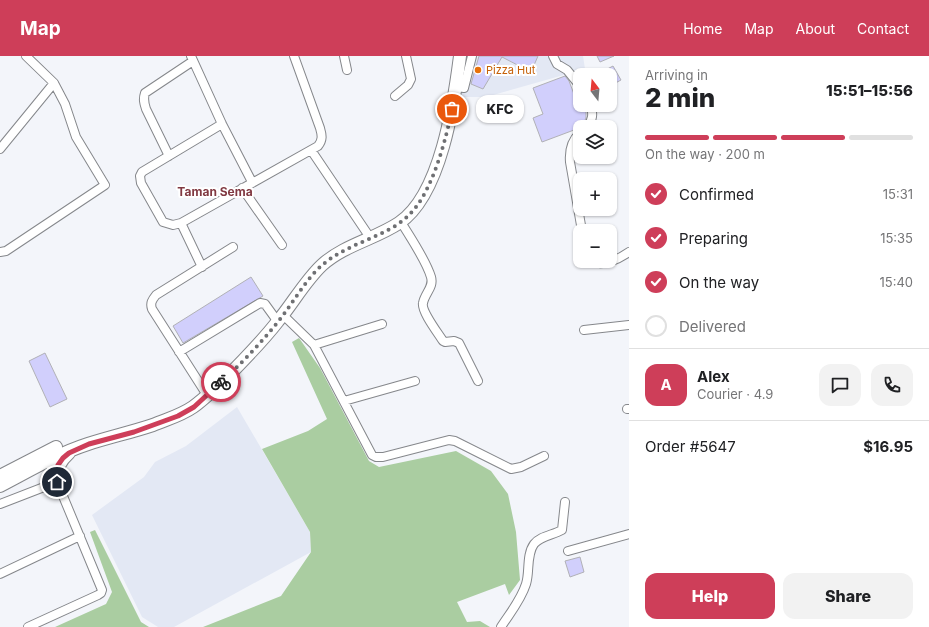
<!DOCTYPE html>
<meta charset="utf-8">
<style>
body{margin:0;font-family:Inter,sans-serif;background:#f2f2f2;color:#202124;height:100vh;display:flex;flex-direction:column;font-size:15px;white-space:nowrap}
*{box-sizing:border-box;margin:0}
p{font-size:13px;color:#757577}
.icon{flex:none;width:22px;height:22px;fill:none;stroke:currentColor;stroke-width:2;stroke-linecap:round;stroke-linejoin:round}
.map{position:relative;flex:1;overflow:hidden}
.side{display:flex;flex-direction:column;background:#fff;width:300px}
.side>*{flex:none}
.needle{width:26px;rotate:344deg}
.controls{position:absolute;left:573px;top:12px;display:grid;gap:8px}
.controls a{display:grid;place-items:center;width:44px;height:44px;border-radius:8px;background:#fff;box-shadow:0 1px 3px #0004;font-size:20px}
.pin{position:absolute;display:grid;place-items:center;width:34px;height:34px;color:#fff;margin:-17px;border:2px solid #fff;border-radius:50%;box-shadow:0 1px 4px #0007}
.courier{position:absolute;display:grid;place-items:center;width:40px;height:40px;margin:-20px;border:3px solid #ce3e59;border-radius:50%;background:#fff;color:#222;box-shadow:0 1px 5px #0007}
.bubble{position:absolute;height:28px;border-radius:12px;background:#fff;box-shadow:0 1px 3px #0004;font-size:13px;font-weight:800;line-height:28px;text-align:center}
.overview em{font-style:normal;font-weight:800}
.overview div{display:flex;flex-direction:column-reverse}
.overview{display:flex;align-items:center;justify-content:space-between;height:68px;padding:0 16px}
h1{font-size:26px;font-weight:800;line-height:30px}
.bar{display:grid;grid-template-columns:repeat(4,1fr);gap:6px 4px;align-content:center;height:48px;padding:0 16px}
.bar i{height:5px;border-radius:3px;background:#e0e0e0}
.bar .active{background:#ce3e59}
.bar p{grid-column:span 4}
.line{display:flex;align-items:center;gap:10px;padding:0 16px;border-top:1px solid #e0e0e0}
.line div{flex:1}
.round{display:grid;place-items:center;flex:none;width:42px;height:42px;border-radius:12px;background:#f2f2f2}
ol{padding:0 16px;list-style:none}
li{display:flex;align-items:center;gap:12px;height:44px}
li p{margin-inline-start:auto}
li .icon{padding:4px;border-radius:50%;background:#ce3e59;color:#fff;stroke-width:4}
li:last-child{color:#757577}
li i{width:22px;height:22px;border:2px solid #e0e0e0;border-radius:50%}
.cta{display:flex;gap:8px;margin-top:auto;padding:8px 16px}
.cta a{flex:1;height:46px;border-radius:12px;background:#ce3e59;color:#fff;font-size:16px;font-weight:800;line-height:46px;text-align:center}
.cta a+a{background:#f2f2f2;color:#202124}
header{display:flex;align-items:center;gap:24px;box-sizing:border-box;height:56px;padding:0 20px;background:#ce3e59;color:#fff}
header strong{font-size:19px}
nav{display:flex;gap:22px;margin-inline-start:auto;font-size:14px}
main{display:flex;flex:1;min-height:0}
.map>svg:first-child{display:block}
</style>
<header>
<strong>Map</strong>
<nav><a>Home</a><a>Map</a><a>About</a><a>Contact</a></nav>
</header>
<main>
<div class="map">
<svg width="629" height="571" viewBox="0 0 629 571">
<rect width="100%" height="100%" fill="#f3f5fa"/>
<!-- built -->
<path fill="#e3e8f4" d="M467,0H583L585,13L486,41H460Z
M237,351L310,476L311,496L174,571H158L142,561L92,459L144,421L155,406L186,390Z"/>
<!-- green -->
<path fill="#aacda1" d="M299,282L320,312L369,405L379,411L456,395L491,415L508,438L516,476L520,524L509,539L505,528L457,546L467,566L480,565L490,571H203L281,540L311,496L310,476L262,393L308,375L327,363L292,286Z
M95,474L141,566L149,571H55L106,548L112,536L90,476Z"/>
<!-- building -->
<path fill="#d1cffc" stroke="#b1b1b6" d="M479,0H538L531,16L502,1L483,33L471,28Z
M597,0H614L600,6Z
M613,10L621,24L610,30V19H596Z
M565,20L569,25L577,46L580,45V49H586V62L582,71L542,86L533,62L543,58L533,32Z
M251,221L263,240L183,287L173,270Z
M45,297L67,343L50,351L29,305Z
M580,501L584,516L570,521L565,505Z"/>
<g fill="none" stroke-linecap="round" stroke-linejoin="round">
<defs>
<path id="minor" d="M191,0L222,68L252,126
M344,0L347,14
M553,0L557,8L567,14L580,30
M456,31L464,32L472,0
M395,40L408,29L411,23L406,0
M222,68L142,116L140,120L141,127L163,166L173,169L181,167L318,90C323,84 322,79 320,72L294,0
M587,71C593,64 593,58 591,49
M580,77C571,85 569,94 570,106L582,175
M0,93L54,27L26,0
M311,94L371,183
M169,100L146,53C144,47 143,43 145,37L193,5
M242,132L282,189
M401,166C410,181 426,204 431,221C434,231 425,237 423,247C421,255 438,277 443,285L445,286L454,285L459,287L478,325
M181,167L202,211
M0,196L6,195L105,129L76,81L65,48L54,27
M591,205C603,211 619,203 629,196
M283,259L314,289L372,399L376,401H383L449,384L455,385L511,413L521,411L544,400
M584,274L629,269
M314,289L382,268
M179,296L260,247L265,248L278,266
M207,339L152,253C150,247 152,244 156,239L233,191
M344,345L415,325
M627,353H629
M0,448L57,426
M568,495L629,478
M0,518L80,480
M28,571L98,539L101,537L102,534L48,404
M501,571C510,557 521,544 526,528C530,516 526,499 534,488C540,480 553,479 562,474L565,446"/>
<path id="highway" d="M0,420L56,391
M56,423C57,412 60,405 69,397
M0,430C29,415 57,398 88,388C110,381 132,376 153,369C167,363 180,360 193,351C203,344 212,335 221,327C241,307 261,287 278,265C293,247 305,225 322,209C344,189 375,183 399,167C441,139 454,47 460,0"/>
</defs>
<!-- minor casing -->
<use href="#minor" stroke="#85878b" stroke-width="10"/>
<!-- highway casing -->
<use href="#highway" stroke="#85878b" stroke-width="14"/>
<!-- minor -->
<use href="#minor" stroke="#fff" stroke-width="8"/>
<!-- highway -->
<use href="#highway" stroke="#fff" stroke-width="12"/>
</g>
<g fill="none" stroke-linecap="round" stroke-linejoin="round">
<!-- done -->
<path stroke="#6f7073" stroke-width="4" stroke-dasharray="0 7.2" d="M221,326C241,308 260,288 277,267C291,250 301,231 316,215C333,197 356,189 378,179C389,174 400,168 409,159C432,137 446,84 452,53"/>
<!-- route -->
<path stroke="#ce3e59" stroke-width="5" d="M57,426L56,423L58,409L63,402L69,397L89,388L134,376L178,360L194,351L221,326"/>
</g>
<!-- markers -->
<circle fill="#e8710a" stroke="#fff" stroke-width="1.5" cx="478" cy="14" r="4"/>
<g text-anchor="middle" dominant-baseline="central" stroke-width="4" stroke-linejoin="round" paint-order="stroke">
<!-- food labels -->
<g font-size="11" fill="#c56008" stroke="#fff" text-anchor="start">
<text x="486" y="14">Pizza Hut</text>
</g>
<!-- neighbourhood labels -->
<g font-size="12" font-weight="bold" fill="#813942" stroke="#fff">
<text x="215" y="135">Taman Sema</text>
</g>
</g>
</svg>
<div class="controls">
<a><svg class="needle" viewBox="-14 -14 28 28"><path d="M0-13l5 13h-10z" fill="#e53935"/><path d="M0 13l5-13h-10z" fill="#757577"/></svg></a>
<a><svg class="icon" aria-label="layers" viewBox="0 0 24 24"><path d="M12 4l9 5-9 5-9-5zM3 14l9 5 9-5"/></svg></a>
<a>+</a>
<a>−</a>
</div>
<div class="pin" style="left:452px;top:53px;background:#ea580c"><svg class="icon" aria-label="bag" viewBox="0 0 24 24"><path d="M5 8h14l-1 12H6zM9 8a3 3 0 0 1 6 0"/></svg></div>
<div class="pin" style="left:57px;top:426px;background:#1f2937"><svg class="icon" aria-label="home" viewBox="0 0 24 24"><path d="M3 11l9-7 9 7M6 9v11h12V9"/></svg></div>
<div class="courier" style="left:221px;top:326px"><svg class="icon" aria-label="bike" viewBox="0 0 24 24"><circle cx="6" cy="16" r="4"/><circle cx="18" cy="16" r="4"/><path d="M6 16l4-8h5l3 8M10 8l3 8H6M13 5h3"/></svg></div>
<div class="bubble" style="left:476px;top:39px;width:48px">KFC</div>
</div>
<section class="side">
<div class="overview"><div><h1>2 min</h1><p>Arriving in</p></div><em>15:51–15:56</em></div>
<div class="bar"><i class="active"></i><i class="active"></i><i class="active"></i><i></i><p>On the way · 200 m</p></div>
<ol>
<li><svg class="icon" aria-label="check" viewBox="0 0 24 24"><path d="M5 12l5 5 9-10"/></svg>Confirmed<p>15:31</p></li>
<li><svg class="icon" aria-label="check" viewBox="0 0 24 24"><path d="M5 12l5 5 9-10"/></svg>Preparing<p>15:35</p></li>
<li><svg class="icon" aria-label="check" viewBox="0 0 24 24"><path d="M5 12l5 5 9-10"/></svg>On the way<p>15:40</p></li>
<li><i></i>Delivered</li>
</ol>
<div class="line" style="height:72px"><b class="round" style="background:#ce3e59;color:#fff">A</b><div><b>Alex</b><p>Courier · 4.9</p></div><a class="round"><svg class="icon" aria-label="chat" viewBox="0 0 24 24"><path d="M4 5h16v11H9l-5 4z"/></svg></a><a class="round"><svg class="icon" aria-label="phone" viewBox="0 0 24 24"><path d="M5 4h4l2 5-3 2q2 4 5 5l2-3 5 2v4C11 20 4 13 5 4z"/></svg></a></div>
<div class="line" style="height:52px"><div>Order #5647</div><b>$16.95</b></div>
<div class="cta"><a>Help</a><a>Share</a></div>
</section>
</main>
